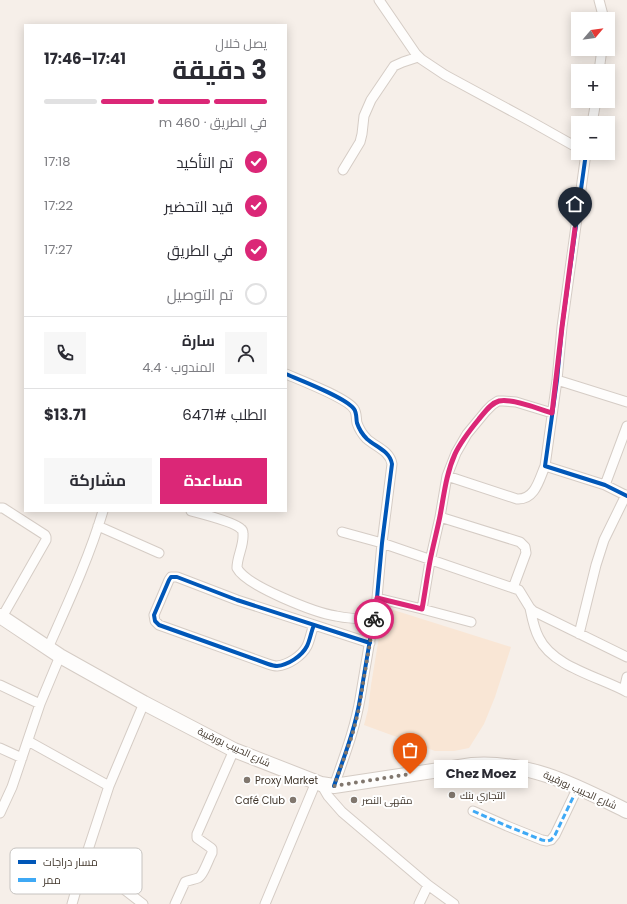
<!DOCTYPE html>
<html lang="ar">
<meta charset="utf-8">
<style>
body{margin:0;font-family:Poppins,Cairo,sans-serif;background:#f7f7f7;color:#2b2b33;direction:rtl;height:100vh;display:flex;flex-direction:column;font-size:15px;white-space:nowrap}
*{box-sizing:border-box;margin:0}
p{font-size:13px;color:#7c7c81}
.icon{flex:none;width:22px;height:22px;fill:none;stroke:currentColor;stroke-width:2;stroke-linecap:round;stroke-linejoin:round}
.map{position:relative;flex:1;overflow:hidden;direction:ltr}
.panel{position:absolute;left:24px;top:24px;width:263px;height:488px;display:flex;flex-direction:column;background:#fff;border-radius:0px;box-shadow:0 2px 10px #0003;direction:rtl}
.panel>*{flex:none}
.needle{width:26px;rotate:61deg}
.fabs{position:absolute;left:571px;top:12px;display:grid;gap:8px}
.fabs a{display:grid;place-items:center;width:44px;height:44px;border-radius:0px;background:#fff;box-shadow:0 2px 10px #0003;font-size:20px}
.pin{position:absolute;display:grid;place-items:center;width:34px;height:34px;color:#fff;margin:-41px -17px;border-radius:50% 50% 50% 0;rotate:-45deg;box-shadow:0 0 4px #0007}
.pin .icon{rotate:45deg}
.courier{position:absolute;display:grid;place-items:center;width:40px;height:40px;margin:-20px;border:3px solid #db2777;border-radius:50%;background:#fff;color:#222;box-shadow:0 1px 5px #0007}
.bubble{position:absolute;height:28px;border-radius:0px;background:#fff;box-shadow:0 2px 10px #0003;font-size:13px;font-weight:700;line-height:28px;text-align:center;direction:rtl}
.overview em{font-style:normal;font-weight:700}
.overview div{display:flex;flex-direction:column-reverse}
.overview{display:flex;align-items:center;justify-content:space-between;height:68px;padding:0 20px}
h1{font-size:26px;font-weight:700;line-height:30px}
.bar{display:grid;grid-template-columns:repeat(4,1fr);gap:6px 4px;align-content:center;height:48px;padding:0 20px}
.bar i{height:5px;border-radius:3px;background:#e1e1e2}
.bar .active{background:#db2777}
.bar p{grid-column:span 4}
.line{display:flex;align-items:center;gap:10px;padding:0 20px;border-top:1px solid #e1e1e2}
.line div{flex:1}
.round{display:grid;place-items:center;flex:none;width:42px;height:42px;border-radius:0px;background:#f7f7f7}
ol{padding:0 20px;list-style:none}
li{display:flex;align-items:center;gap:12px;height:44px}
li p{margin-inline-start:auto}
li .icon{padding:4px;border-radius:50%;background:#db2777;color:#fff;stroke-width:4}
li:last-child{color:#7c7c81}
li i{width:22px;height:22px;border:2px solid #e1e1e2;border-radius:50%}
.button{display:flex;gap:8px;margin-top:auto;padding:8px 20px}
.button a{flex:1;height:46px;border-radius:0px;background:#db2777;color:#fff;font-size:16px;font-weight:700;line-height:46px;text-align:center}
.button a+a{background:#f7f7f7;color:#2b2b33}
.map>svg:first-child{display:block}
</style>
<div class="map">
<svg width="627" height="904" viewBox="0 0 627 904">
<rect width="100%" height="100%" fill="#f6efe9"/>
<!-- built -->
<path fill="#f9e6d5" d="M384,607L511,647L495,697L484,724L469,748L454,751H435L364,725L368,710L371,685Z"/>
<g fill="none" stroke-linecap="round" stroke-linejoin="round">
<defs>
<path id="minor" d="M379,0L416,54L421,59L445,75L530,121L578,148
M599,0L604,19
M599,71L602,49
M592,123L596,101
M586,153L562,327L557,380L545,466L605,485L627,496
M343,170L360,142L362,134L364,116L371,100L394,66L403,62L418,57
M286,374C300,380 347,398 354,409C357,413 356,419 357,423C359,429 363,435 367,439C376,447 390,451 392,464L382,543L377,598L360,699C355,729 344,757 334,786
M557,380L627,402
M447,476L517,499C535,500 539,480 545,466
M605,485L627,426
M0,508H3L45,535L46,537V540L2,617
M191,511C202,514 235,522 241,529C243,530 243,532 243,534C244,546 237,556 237,568C246,586 316,613 336,616C349,619 361,619 374,619
M440,517L520,542L525,547L526,553L513,588
M98,526L159,553
M342,532L382,543L516,589L519,590L530,608L533,611L627,657
M377,598L422,609L471,622
M530,608C532,618 534,629 539,638C553,667 600,677 627,692
M422,609L430,561L440,517L447,476L456,453L467,434L486,411L492,405L498,401H503L516,402L552,413
M314,625C311,632 310,640 307,646C302,656 288,665 277,666C274,666 271,665 268,664L159,625L155,621L154,615L169,580L171,577H177L237,600L370,643
M579,634L596,565L604,540L626,495
M48,648C68,603 89,558 103,511
M0,685L40,704
M624,690L627,677
M28,741L109,786
M0,748L22,758
M321,784L328,796L342,812L428,885L454,904
M473,811L507,826L542,840L547,841L551,840L555,835L578,787
M0,813L12,787L40,704L60,656
M85,859L143,904
M72,904L85,859L109,786L144,703
M175,904L185,882C189,880 193,880 198,878C203,876 209,858 212,853V849L211,848L197,838V834L234,750
M265,904L316,782
M419,904L428,885"/>
<path id="primary" d="M0,616L60,656L144,703L234,750L321,784L334,786L472,765C531,761 576,786 627,811"/>
</defs>
<!-- minor casing -->
<use href="#minor" stroke="#d5ccc5" stroke-width="11"/>
<!-- primary casing -->
<use href="#primary" stroke="#d5ccc5" stroke-width="16"/>
<!-- minor -->
<use href="#minor" stroke="#fefdfc" stroke-width="9"/>
<!-- primary -->
<use href="#primary" stroke="#fefdfc" stroke-width="14"/>
<!-- quiet -->
<path stroke="#3fa9f5" stroke-width="3" stroke-dasharray="6 3" stroke-linecap="butt" d="M473,811L507,826L542,840L547,841L551,840L555,835L578,787"/>
<defs>
<path id="cycleway" d="M586,153L562,327L557,380L545,466L605,485L627,496
M286,374C300,380 347,398 354,409C357,413 356,419 357,423C359,429 363,435 367,439C376,447 390,451 392,464L382,543L377,598L360,699C355,729 344,757 334,786
M314,625C311,632 310,640 307,646C302,656 288,665 277,666C274,666 271,665 268,664L159,625L155,621L154,615L169,580L171,577H177L237,600L370,643"/>
</defs>
<!-- cycleway casing -->
<use href="#cycleway" stroke="#fff" stroke-width="6"/>
<!-- cycleway -->
<use href="#cycleway" stroke="#0057b8" stroke-width="4"/>
</g>
<g fill="none" stroke-linecap="round" stroke-linejoin="round">
<!-- done -->
<path stroke="#81776e" stroke-width="4" stroke-dasharray="0 7.2" d="M374,619L358,713L352,736L334,786L410,774"/>
<!-- route -->
<path stroke="#db2777" stroke-width="5" d="M374,619L377,598L422,609C425,593 427,577 430,561C433,546 437,531 440,516C444,495 446,474 455,454C461,441 470,430 479,419C485,412 491,403 499,401C512,398 539,409 552,413L562,327L575,228"/>
</g>
<!-- markers -->
<g fill="#81776e" stroke="#fff" stroke-width="1.5">
<circle cx="247" cy="780" r="4"/>
<circle cx="452" cy="795" r="4"/>
<circle cx="293" cy="800" r="4"/>
<circle cx="354" cy="800" r="4"/>
</g>
<g text-anchor="middle" dominant-baseline="central" stroke-width="4" stroke-linejoin="round" paint-order="stroke">
<!-- street labels -->
<g font-size="10" fill="#42372c" stroke="#fff">
<text transform="translate(234 747) rotate(25)">شارع الحبيب بورقيبة</text>
<text transform="translate(580 790) rotate(24)">شارع الحبيب بورقيبة</text>
</g>
<!-- poi labels -->
<g font-size="10" fill="#42372c" stroke="#fff" text-anchor="start">
<text x="255" y="780">Proxy Market</text>
<text x="460" y="795">التجاري بنك</text>
<text x="285" y="800" text-anchor="end">Café Club</text>
<text x="362" y="800">مقهى النصر</text>
</g>
</g>
<!-- legend -->
<rect x="10" y="848" width="132" height="46" rx="6" fill="#fff" stroke="#c6c3c0" stroke-width="1"/>
<rect x="18" y="860" width="18" height="4" fill="#0057b8"/>
<rect x="18" y="878" width="18" height="4" fill="#3fa9f5"/>
<g font-size="11" fill="#42372c">
<text x="43" y="866">مسار دراجات</text>
<text x="43" y="884">ممر</text>
</g>
</svg>
<div class="fabs">
<a><svg class="needle" viewBox="-14 -14 28 28"><path d="M0-13l5 13h-10z" fill="#e53935"/><path d="M0 13l5-13h-10z" fill="#7c7c81"/></svg></a>
<a>+</a>
<a>−</a>
</div>
<div class="pin" style="left:410px;top:774px;background:#ea580c"><svg class="icon" aria-label="bag" viewBox="0 0 24 24"><path d="M5 8h14l-1 12H6zM9 8a3 3 0 0 1 6 0"/></svg></div>
<div class="pin" style="left:575px;top:228px;background:#1f2937"><svg class="icon" aria-label="home" viewBox="0 0 24 24"><path d="M3 11l9-7 9 7M6 9v11h12V9"/></svg></div>
<div class="courier" style="left:374px;top:619px"><svg class="icon" aria-label="bike" viewBox="0 0 24 24"><circle cx="6" cy="16" r="4"/><circle cx="18" cy="16" r="4"/><path d="M6 16l4-8h5l3 8M10 8l3 8H6M13 5h3"/></svg></div>
<div class="bubble" style="left:434px;top:760px;width:94px">Chez Moez</div>
<section class="panel">
<div class="overview"><div><h1>3 دقيقة</h1><p>يصل خلال</p></div><em>17:41–17:46</em></div>
<div class="bar"><i class="active"></i><i class="active"></i><i class="active"></i><i></i><p>في الطريق · 460 m</p></div>
<ol>
<li><svg class="icon" aria-label="check" viewBox="0 0 24 24"><path d="M5 12l5 5 9-10"/></svg>تم التأكيد<p>17:18</p></li>
<li><svg class="icon" aria-label="check" viewBox="0 0 24 24"><path d="M5 12l5 5 9-10"/></svg>قيد التحضير<p>17:22</p></li>
<li><svg class="icon" aria-label="check" viewBox="0 0 24 24"><path d="M5 12l5 5 9-10"/></svg>في الطريق<p>17:27</p></li>
<li><i></i>تم التوصيل</li>
</ol>
<div class="line" style="height:72px"><a class="round"><svg class="icon" aria-label="person" viewBox="0 0 24 24"><circle cx="12" cy="8" r="4"/><path d="M4 21q1-7 8-7t8 7"/></svg></a><div><b>سارة</b><p>المندوب · 4.4</p></div><a class="round"><svg class="icon" aria-label="phone" viewBox="0 0 24 24"><path d="M5 4h4l2 5-3 2q2 4 5 5l2-3 5 2v4C11 20 4 13 5 4z"/></svg></a></div>
<div class="line" style="height:52px"><div>الطلب #6471</div><b>$13.71</b></div>
<div class="button"><a>مساعدة</a><a>مشاركة</a></div>
</section>
</div>
